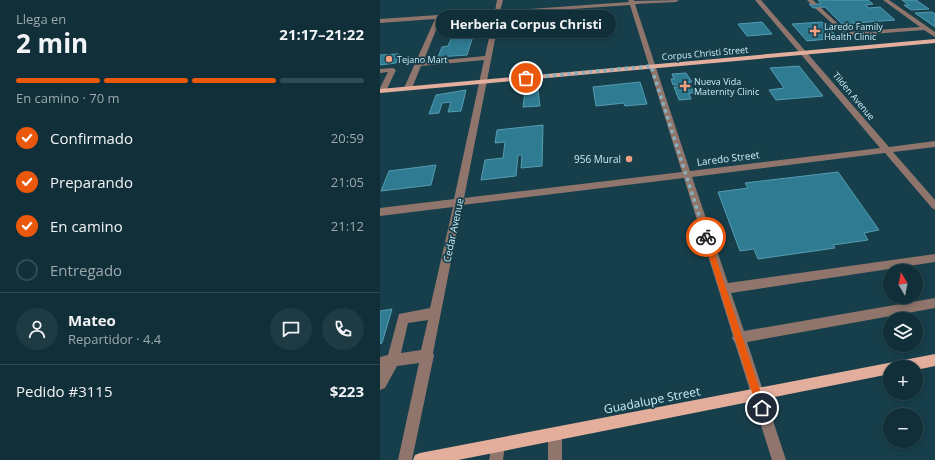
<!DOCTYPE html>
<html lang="es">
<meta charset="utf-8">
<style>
body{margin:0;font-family:"Open Sans",sans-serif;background:#1e3b43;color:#f1f3f6;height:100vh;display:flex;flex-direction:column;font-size:15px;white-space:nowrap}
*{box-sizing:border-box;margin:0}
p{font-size:13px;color:#9ca9ae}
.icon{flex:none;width:22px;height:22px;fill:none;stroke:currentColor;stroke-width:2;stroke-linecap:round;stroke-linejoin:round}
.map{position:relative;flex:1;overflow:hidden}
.side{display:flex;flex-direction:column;background:#112f38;width:380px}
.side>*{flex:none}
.needle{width:26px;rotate:350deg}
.fabs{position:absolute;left:503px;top:264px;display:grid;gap:8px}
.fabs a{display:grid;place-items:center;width:40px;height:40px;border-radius:50%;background:#112f38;box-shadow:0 2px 6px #0003,0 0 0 1px #304a53;font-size:20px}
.pin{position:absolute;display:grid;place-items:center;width:34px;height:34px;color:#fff;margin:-17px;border:2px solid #fff;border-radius:50%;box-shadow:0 1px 4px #0007}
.courier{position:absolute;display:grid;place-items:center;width:40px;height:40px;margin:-20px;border:3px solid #ea580c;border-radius:50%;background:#fff;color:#222;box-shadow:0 1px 5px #0007}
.bubble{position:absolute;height:28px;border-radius:14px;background:#112f38;box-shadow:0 2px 6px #0003,0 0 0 1px #304a53;font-size:13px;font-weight:700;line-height:28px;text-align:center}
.overview em{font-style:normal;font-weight:700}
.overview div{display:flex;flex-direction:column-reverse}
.overview{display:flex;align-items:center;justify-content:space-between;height:68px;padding:0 16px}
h1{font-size:26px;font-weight:700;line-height:30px}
.bar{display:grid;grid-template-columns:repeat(4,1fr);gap:6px 4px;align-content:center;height:48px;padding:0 16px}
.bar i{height:5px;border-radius:3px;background:#304a53}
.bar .selected{background:#ea580c}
.bar p{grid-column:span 4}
.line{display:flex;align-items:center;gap:10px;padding:0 16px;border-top:1px solid #304a53}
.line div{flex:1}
.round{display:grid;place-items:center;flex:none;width:42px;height:42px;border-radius:21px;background:#1e3b43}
ol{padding:0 16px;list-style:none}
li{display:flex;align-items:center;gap:12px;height:44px}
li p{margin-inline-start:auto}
li .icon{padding:4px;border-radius:50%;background:#ea580c;color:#fff;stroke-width:4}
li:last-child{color:#9ca9ae}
li i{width:22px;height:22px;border:2px solid #304a53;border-radius:50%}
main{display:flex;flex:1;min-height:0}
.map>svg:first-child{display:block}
</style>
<main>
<section class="side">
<div class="overview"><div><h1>2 min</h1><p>Llega en</p></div><em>21:17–21:22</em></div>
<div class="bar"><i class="selected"></i><i class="selected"></i><i class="selected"></i><i></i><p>En camino · 70 m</p></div>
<ol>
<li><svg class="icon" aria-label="check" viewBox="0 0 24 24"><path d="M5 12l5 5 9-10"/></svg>Confirmado<p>20:59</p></li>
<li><svg class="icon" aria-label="check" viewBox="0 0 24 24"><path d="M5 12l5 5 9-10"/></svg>Preparando<p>21:05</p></li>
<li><svg class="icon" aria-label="check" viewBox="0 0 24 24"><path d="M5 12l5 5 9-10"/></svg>En camino<p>21:12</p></li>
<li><i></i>Entregado</li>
</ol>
<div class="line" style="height:72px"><a class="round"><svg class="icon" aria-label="person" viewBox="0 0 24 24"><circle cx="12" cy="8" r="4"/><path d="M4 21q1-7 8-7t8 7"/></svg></a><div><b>Mateo</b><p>Repartidor · 4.4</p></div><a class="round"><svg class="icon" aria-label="chat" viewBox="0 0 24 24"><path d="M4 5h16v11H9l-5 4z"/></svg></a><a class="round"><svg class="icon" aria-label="phone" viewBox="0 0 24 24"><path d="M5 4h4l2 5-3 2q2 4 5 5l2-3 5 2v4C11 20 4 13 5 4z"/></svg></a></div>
<div class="line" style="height:52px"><div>Pedido #3115</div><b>$223</b></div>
</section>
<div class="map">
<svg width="555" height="460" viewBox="0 0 555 460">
<rect width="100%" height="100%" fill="#173f4b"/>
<!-- building -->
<path fill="#2f7b91" stroke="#539db3" d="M438,0H488L493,4L485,5L489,8L500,7L515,20L462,24L445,7L433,8L429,4H441Z
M522,0H536L549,9L531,10L524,5H529Z
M208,12L209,19L215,18L216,26H210L211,33L191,35L189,13Z
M552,12L555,14V27L535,13Z
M382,22L392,34L367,36L358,24Z
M442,22L459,38L427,41L412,24Z
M93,36L87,55L58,57L62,47L68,46L72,37Z
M18,54L20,55L16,63L0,65V55Z
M419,66L443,96L396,100L389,90L404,88L390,68Z
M306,73L312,82H309L314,93H309L311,99L299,100L294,87H300L299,85H293L291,79H294L292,74Z
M260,82L267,104L245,106L244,103L216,106L213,87Z
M86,90L81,111L68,112L71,102L62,103L59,113L49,114L56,95Z
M158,90L160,106L143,107L145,92Z
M163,125L162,166L141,168L142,155H138L136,176L101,180L105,160L123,158L125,142L115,143L117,130Z
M56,165L51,185L1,191L9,171Z
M458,172L499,230L484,233L488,240L453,245L455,248L378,259L374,249L360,251L338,192L368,188L365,183Z
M12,309L2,343L0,344V311Z"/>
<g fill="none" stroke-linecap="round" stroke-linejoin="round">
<!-- minor -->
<path fill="#8f756c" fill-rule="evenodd" d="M117,0H123L120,11L249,2L248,0H254V1L299,0L296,2L255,4L310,171L500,148L375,0H381L509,147L555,141V147L513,152L555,200V210L552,208L505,153L312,177L348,283L555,254V262L351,293L364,331L555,298V308L367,342L406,460H392L355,343L352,338L353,336L304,178L82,205L53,353L54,355L32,460H18L39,363L17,366L5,388L0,390V357L8,355L19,314L50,308L73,207L0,216V208L74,199L104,60L41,66L32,88L26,89L24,88L55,19L0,23V19L115,11ZM250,5L302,172L84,198L120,14ZM114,15L105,56L43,62L61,18ZM48,320L41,350L21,353L28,323Z
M427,0H433L437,4L432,5Z
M503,0H509L555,32V37L544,30L466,36L435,8L440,7L467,32L540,27Z
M13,68L16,70L6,91L0,93V88L8,72L0,73V69Z
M175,427L180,429L182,434V460H168V434L170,429Z
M118,438L123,440L125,445L123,460H109L113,440Z"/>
<!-- major -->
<path fill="#e4ae9c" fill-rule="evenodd" d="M555,39V43L0,93V89Z
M555,354V366L536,370V367H510V374L78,460H33L35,455L40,453Z"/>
</g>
<!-- route -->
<path fill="#ea580c" d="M324,235H329V237L386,408L382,413L377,408L323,237Z"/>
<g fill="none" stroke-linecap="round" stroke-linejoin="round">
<!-- done -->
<path stroke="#89afbb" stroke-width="4" stroke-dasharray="0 7.2" d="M146,78L271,66L326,237"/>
</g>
<!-- markers -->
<g fill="#f39f82" stroke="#173f4b" stroke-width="1.5">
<path d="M433 25h4v4h4v4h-4v4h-4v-4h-4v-4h4z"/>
<circle cx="9" cy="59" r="4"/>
<path d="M303 80h4v4h4v4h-4v4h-4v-4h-4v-4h4z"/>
<circle cx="249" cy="159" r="4"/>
</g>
<g text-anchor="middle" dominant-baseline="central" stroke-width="3.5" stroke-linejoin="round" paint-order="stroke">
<!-- far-poi labels -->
<g font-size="9" fill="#c7ebf7" stroke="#173f4b" text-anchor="start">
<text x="444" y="26">Laredo Family<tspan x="444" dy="10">Health Clinic</tspan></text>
<text x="17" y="59">Tejano Mart</text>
<text x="314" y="81">Nueva Vida<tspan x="314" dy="10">Maternity Clinic</tspan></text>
</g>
<!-- far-street labels -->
<g font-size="9" fill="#c7ebf7" stroke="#173f4b">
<text transform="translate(325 53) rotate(-5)">Corpus Christi Street</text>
<text transform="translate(474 96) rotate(50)">Tilden Avenue</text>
</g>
<!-- street labels -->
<g font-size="10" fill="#c7ebf7" stroke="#173f4b">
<text transform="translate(348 158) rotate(-7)">Laredo Street</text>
<text transform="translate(73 230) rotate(-78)">Cedar Avenue</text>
</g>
<!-- poi labels -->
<g font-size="10" fill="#c7ebf7" stroke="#173f4b" text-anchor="end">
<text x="241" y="159">956 Mural</text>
</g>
<!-- near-street labels -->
<g font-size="12" fill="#c7ebf7" stroke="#173f4b">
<text transform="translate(272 400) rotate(-11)">Guadalupe Street</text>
</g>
</g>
</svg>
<div class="fabs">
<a><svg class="needle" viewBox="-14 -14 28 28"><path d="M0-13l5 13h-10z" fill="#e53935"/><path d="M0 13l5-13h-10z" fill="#9ca9ae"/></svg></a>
<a><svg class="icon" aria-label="layers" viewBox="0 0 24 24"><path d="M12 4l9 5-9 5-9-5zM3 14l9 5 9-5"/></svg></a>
<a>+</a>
<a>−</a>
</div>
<div class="pin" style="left:146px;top:78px;background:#ea580c"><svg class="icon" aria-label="bag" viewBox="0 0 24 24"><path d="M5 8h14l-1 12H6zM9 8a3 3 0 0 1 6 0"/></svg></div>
<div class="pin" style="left:382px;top:408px;background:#1f2937"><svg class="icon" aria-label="home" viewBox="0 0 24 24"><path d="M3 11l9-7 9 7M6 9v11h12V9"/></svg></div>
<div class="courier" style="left:326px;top:237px"><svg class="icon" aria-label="bike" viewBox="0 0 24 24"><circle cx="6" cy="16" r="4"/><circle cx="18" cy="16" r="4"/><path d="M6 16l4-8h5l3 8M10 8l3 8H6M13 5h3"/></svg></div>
<div class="bubble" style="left:56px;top:10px;width:180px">Herberia Corpus Christi</div>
</div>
</main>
